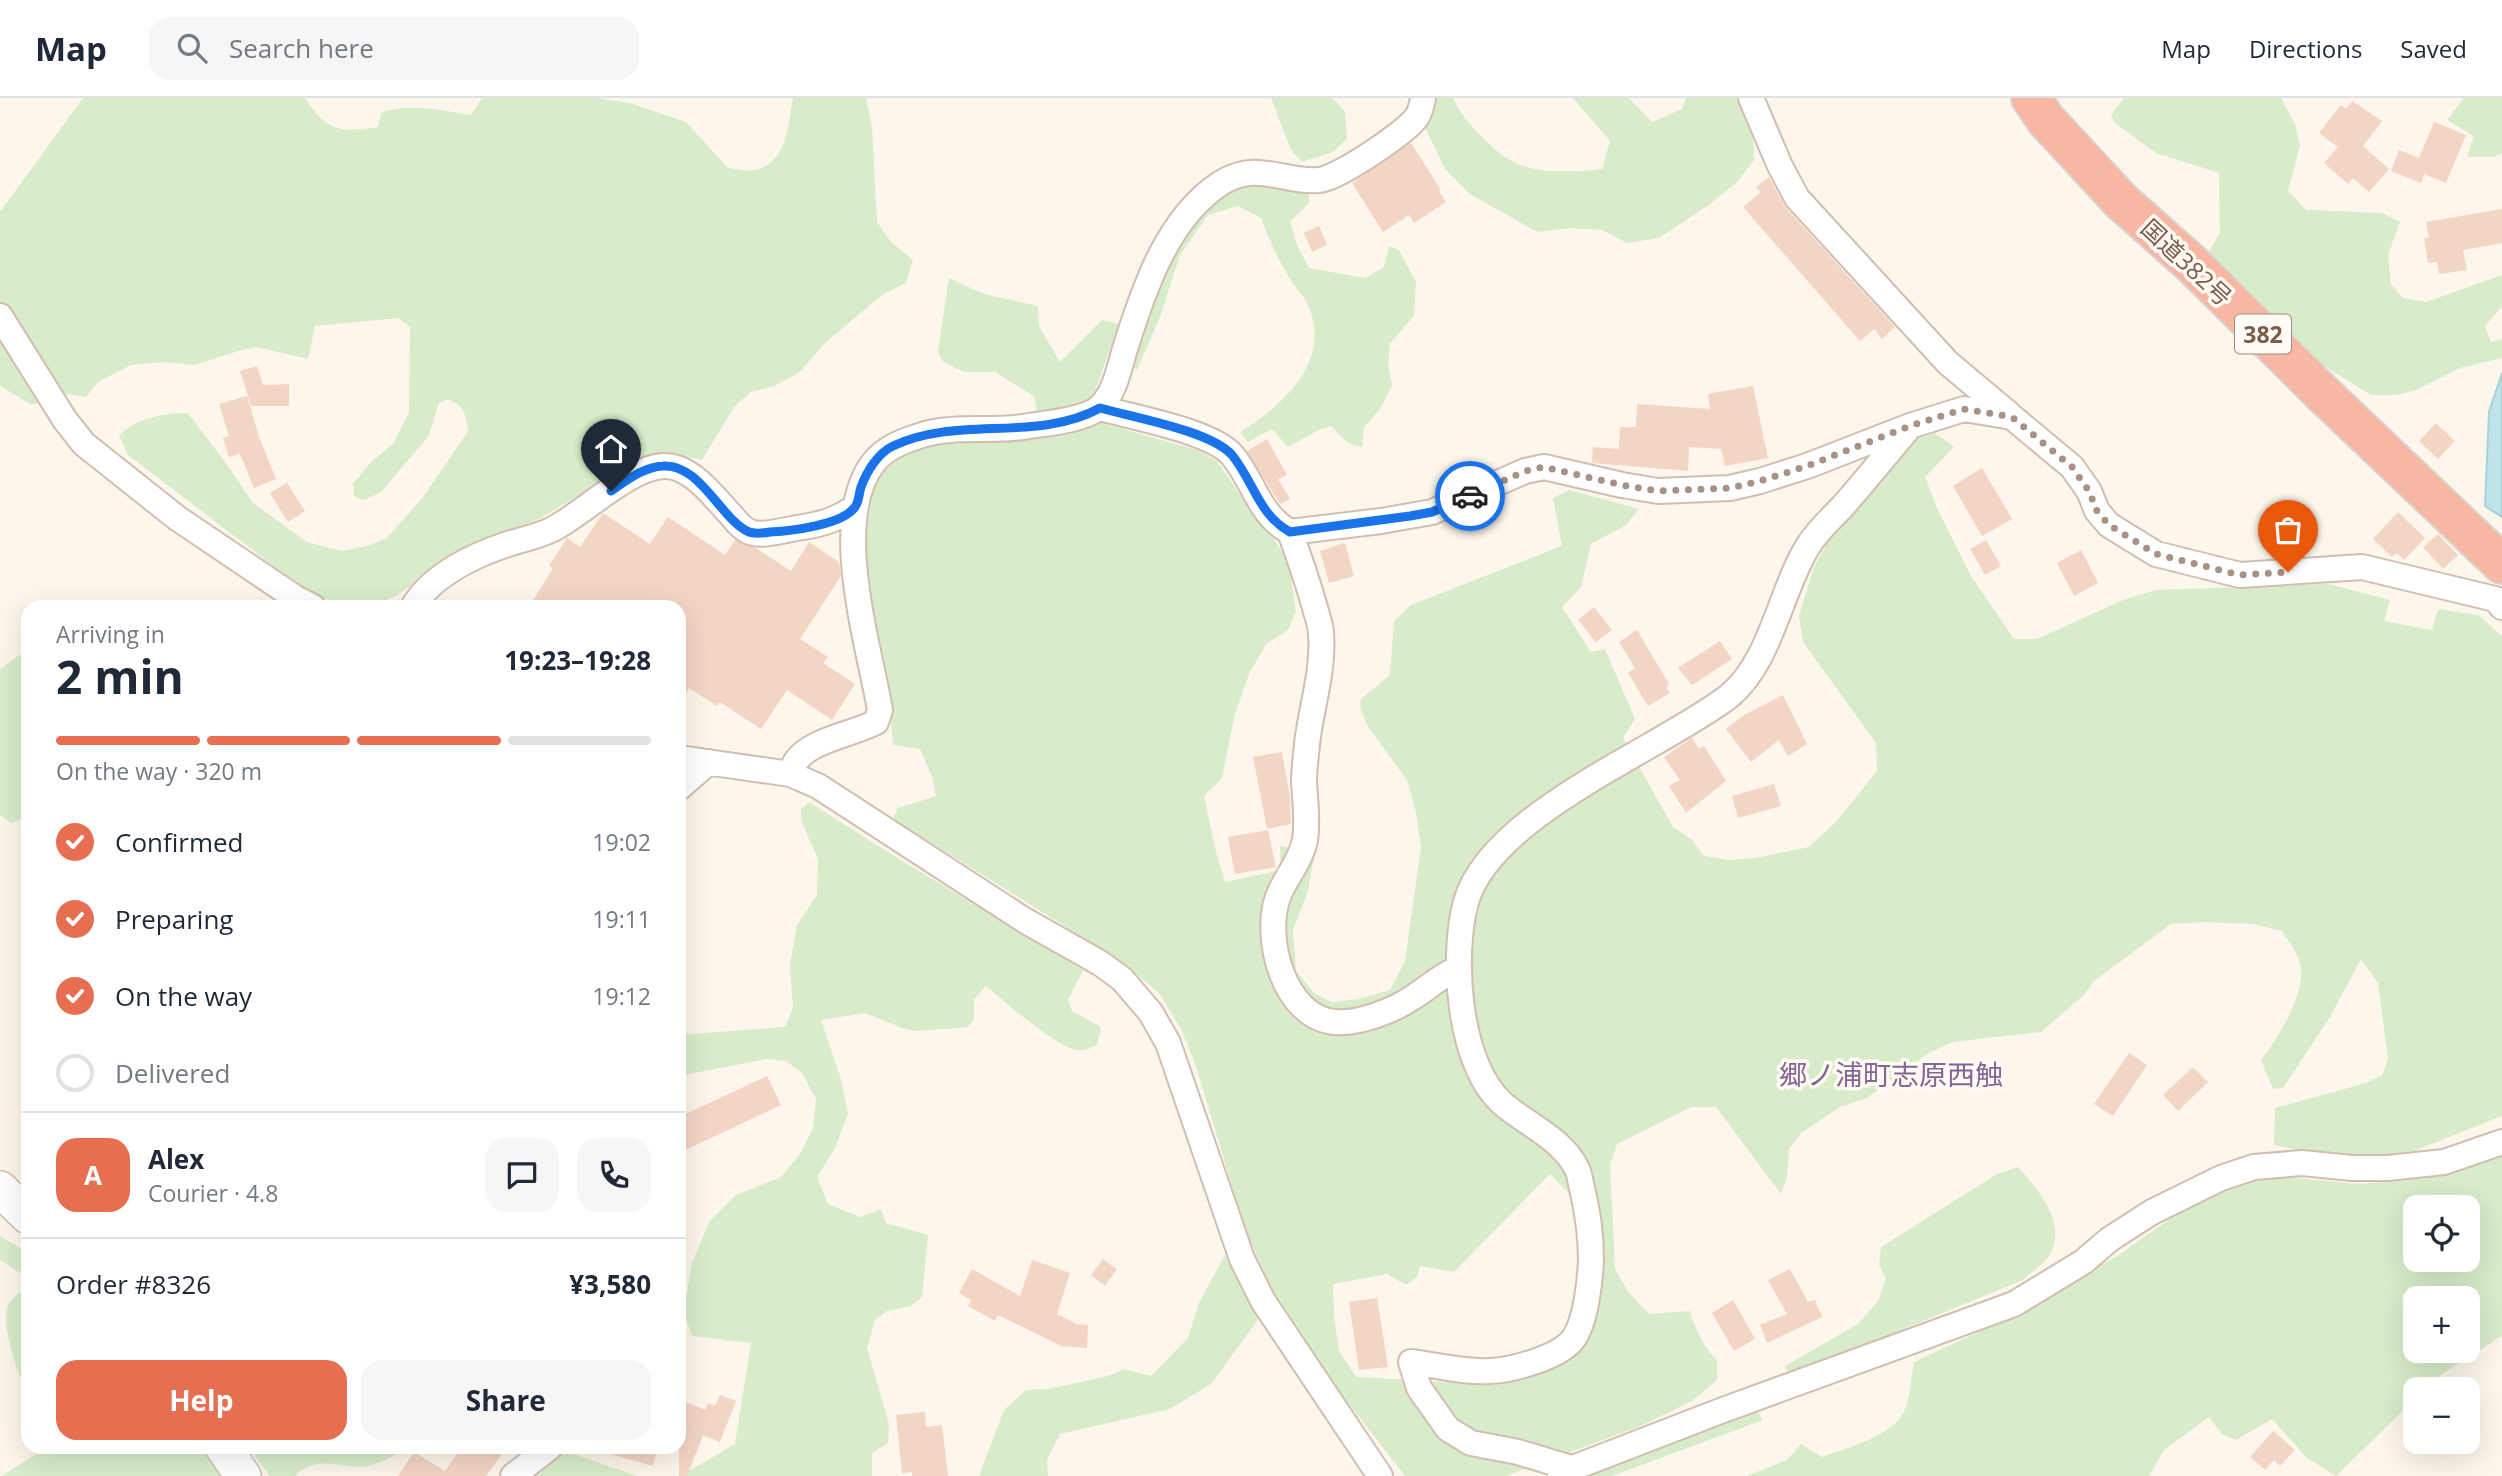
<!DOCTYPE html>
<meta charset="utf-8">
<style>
body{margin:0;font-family:"Open Sans","Noto Sans JP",sans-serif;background:#f6f6f7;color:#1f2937;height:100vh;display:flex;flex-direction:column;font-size:26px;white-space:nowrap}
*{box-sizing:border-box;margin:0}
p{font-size:23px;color:#747a83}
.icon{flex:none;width:38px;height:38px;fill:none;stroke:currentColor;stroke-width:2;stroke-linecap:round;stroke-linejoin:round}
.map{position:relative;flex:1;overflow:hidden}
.details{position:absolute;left:21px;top:502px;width:665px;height:854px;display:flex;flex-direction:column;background:#fff;border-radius:21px;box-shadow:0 7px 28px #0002}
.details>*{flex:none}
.buttons{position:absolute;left:2403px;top:1097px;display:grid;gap:14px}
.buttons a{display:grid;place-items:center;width:77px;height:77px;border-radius:14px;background:#fff;box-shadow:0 7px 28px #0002;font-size:35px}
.pin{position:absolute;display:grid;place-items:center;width:60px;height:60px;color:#fff;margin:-72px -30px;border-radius:50% 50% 50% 0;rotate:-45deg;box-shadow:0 0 7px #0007}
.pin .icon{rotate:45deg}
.courier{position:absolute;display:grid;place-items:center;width:70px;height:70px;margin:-35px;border:5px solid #1a73e8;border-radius:50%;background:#fff;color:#222;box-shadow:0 2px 9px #0007}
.summary em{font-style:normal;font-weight:700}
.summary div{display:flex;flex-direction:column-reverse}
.summary{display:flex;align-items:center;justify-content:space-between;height:119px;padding:0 35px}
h1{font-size:46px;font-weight:700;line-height:52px}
.bar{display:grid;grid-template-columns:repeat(4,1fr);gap:10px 7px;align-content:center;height:84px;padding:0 35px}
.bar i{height:9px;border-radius:5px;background:#e0e1e3}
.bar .on{background:#e76f51}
.bar p{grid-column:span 4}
.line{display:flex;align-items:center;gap:18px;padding:0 35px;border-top:2px solid #e0e1e3}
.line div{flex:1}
.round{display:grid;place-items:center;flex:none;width:74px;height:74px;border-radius:21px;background:#f6f6f7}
ol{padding:0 35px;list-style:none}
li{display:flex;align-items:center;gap:21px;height:77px}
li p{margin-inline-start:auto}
li .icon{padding:7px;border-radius:50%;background:#e76f51;color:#fff;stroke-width:4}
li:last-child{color:#747a83}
li i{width:38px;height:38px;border:4px solid #e0e1e3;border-radius:50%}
.primary-button{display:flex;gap:14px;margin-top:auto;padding:14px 35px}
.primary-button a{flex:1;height:80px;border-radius:21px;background:#e76f51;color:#fff;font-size:28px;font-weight:700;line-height:80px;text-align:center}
.primary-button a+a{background:#f6f6f7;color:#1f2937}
header{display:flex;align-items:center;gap:42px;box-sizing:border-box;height:98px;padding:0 35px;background:#fff;border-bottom:2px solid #e0e1e3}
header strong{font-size:33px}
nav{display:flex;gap:38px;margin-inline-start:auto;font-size:24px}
.search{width:490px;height:63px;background:#f6f6f7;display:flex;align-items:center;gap:18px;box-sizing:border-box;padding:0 24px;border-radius:21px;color:#747a83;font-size:26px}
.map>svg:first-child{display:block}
</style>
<header>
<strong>Map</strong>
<div class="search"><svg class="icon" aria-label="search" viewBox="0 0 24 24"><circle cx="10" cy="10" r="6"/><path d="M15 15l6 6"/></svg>Search here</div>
<nav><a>Map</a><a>Directions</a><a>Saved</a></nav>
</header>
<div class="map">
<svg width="2502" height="1378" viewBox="0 0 2502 1378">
<rect width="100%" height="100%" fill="#fdf6ec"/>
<!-- green -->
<path fill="#d8ecc9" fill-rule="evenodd" d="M83,0H305C327,34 341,35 378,29L381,15C409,4 442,13 471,17L482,0H595L630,5L686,24L728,70C736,71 749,74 756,72C788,63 788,26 793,0H866L872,30L877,124L891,144L913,162L906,185L882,197L824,246L800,274L774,288L751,294L734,309L702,362L676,357L657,356L622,365L602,383L539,421L467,448L396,498L374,506L353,508L323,500L284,476L128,357L119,338C135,320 166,315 188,315L228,368L253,405L307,444L342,453L367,448L387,440L424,398L468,333C466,316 465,309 448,301L439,305L428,339L380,395L363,402L354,398L353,386L371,364L393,346L409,314L410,229L399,220L315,228L308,261L257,249L238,253L195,267L163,264L131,267L98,284L86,299L68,296L32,307L0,288V114Z
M1271,0H1333L1345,14L1347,41L1333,54L1302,64L1291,52Z
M1436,0H1453C1460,15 1470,27 1482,39C1489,45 1495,52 1502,57C1529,77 1571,75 1602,71L1610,43L1573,0H1629L1652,24L1682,11L1686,0H1743L1753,31L1754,62L1737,84L1710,106L1659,140L1627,145L1602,132L1572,130L1537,134L1470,96L1445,71L1422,23Z
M2124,0H2281L2295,26L2300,47L2288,93L2306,112L2382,115L2400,124L2388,157L2391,186L2403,200L2426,204L2502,177V208L2485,228L2491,244L2502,241V260L2460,270L2414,293L2396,297H2371L2324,268L2283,235L2208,155L2220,135L2219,75L2156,55L2115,25L2111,17Z
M2464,0H2502V55L2494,59H2467L2474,38L2447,22Z
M1245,83L1309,92V105L1290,124L1297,147L1309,170L1365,180L1384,169L1389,148L1399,152L1416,184L1414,218L1390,245L1388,267L1392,287L1380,311L1364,329L1362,349L1348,345L1331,328L1319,332L1288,349L1272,331L1248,344L1240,334C1284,307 1334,262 1307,205C1304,198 1298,193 1294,187C1280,166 1270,144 1261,120L1238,108L1208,117L1180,157L1160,219L1137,272L1130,267L1162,171L1207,105Z
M949,180L984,196L1038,208L1039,228L1060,264L1102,222L1119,226L1094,296L1098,321L1109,327L1197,352L1217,363L1245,404L1271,436L1289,466L1296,514L1288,532L1266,546L1249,576L1234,619L1222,680L1204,698L1216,754L1225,784L1281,772L1280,748L1315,754L1308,793L1293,832L1296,873L1315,896L1332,904L1359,901L1390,892L1405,863L1421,749L1416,714L1407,682L1367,627L1360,609L1361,601L1390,577L1394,523L1411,507L1562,448L1553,400L1569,392L1639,411L1626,427L1591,446L1581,489L1562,509L1591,554L1605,551L1635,621L1623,640L1673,729L1692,742L1704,758L1730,762L1755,760L1809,749L1837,723L1877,673L1876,645L1803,544L1799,518L1814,469L1826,447L1870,388L1910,343L1935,335L1954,349L1925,379L1937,410L1971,478L2014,541H2037L2123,502L2156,492L2329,486L2390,502L2384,523L2432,532L2438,511L2478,517L2502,538V1018L2414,1053L2389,1057L2337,1060L2274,1047L2275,1010L2366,985L2382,977L2388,961L2378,885L2361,861L2330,919L2283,990L2273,991L2261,962C2278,940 2310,890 2299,862C2295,852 2288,842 2282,833L2253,826L2203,824L2171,826L2094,883L2085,896L2041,934L1952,944L1929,955L1867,1000L1840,1009L1801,1035L1789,1051L1787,1079L1781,1096L1716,1009H1691L1617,1046L1610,1066L1615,1171L1629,1195L1649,1216L1690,1213C1695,1232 1704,1249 1717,1263V1282L1692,1303L1643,1327L1506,1378H1405L1327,1278L1272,1193L1244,1128L1196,968L1182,933L1159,895L1122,864L893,721L898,710L936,698L932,679L920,651L893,647L889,604L867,497L863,427L868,397L889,363L908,348L1041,335L1034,298L995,274H964L942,263L938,254ZM1550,1076L1577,1104L1588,1235L1575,1254L1542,1274L1480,1286L1356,1279L1339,1253L1334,1218L1333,1186L1387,1176L1406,1187L1417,1179L1420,1168L1454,1174Z
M28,551V718L11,725L0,717V571Z
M809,704L899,761L1083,872L1068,902L1072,913L1101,929L1097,947C1090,951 1084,953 1076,952C1055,948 1004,903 986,888L974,901V922L967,929L916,933L902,930L865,915L821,922L841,981L848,1016L835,1050L817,1079L828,1106L860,1119L881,1111L886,1125L928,1137L922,1199L911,1208L887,1213L875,1222L867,1250L889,1326L888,1345L872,1355V1378H680L735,1346L751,1245L692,1238L684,1214L692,1165L709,1124L736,1097L781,1079L800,1056L813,1030L816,1001L802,975L786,963L766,961L679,978V937L785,929L793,910L790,867L797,827L817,797L818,761L801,722V711Z
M2502,1056V1238L2442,1276L2425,1291L2415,1292V1301L2336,1378L2307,1360L2272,1321L2236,1342L2222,1336L2209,1319L2164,1352L2149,1378H1747L1787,1362L1801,1346L1822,1359C1847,1350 1898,1337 1906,1309C1911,1295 1911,1279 1914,1264L2013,1218L2120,1156L2195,1103L2231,1087L2275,1078L2358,1086L2412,1082L2448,1076ZM2415,1110H2468V1162H2415ZM2415,1200H2468V1253H2415Z
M2018,1069C2038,1092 2066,1122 2051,1155C2046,1165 2031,1174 2023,1182L1789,1278L1785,1268L1858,1226L1878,1203L1886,1181L1879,1167L1881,1149L1997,1076Z
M0,1138L28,1155V1180L0,1162Z
M1225,1157L1260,1219L1211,1286L1170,1311L1060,1336L1047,1362L1048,1378H979L1004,1312L1026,1292L1048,1291L1108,1278L1124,1271L1151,1278L1188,1240L1199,1205Z
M28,1187V1294C18,1279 0,1224 8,1207C12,1200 22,1193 28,1187Z
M1757,1313L1763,1322L1612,1378H1586Z
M47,1349H206L220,1378H2Z
M248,1349H406C395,1358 374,1369 360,1369C336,1368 314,1358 295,1378H270Z
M565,1353L637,1378H537Z"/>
<!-- water -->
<path fill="#bfe3e8" stroke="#a5d3da" stroke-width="2" d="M2502,275V419L2485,408L2489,314Z"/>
<!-- building -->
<path fill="#f3d5c3" d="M2352,3L2382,23L2363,48L2389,71L2369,94L2353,80L2348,86L2324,65L2338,49L2319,35L2341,7L2346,11Z
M2434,24L2466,37L2446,85L2424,76L2421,85L2391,73L2399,52L2419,60Z
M1411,45L1441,92L1439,93L1446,104L1414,125L1409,117L1383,134L1352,85Z
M1769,79L1786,110L1895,229L1882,241L1874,231L1860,243L1743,109L1761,94L1756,89Z
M2502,111V145L2463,152L2467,172L2439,176L2437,164L2428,165L2424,140H2429L2426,124Z
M1319,128L1327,147L1312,154L1304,135Z
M257,268L263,287L289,286V308H251L240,273Z
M1753,288L1768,360L1725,368L1721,351L1689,349L1688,373L1592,365L1593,349L1619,351L1620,329H1636L1637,306L1710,311L1708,296Z
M247,298L259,339L276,381L254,390L240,356L229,359L223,340L229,338L219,306Z
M2436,325L2455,343L2438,361L2419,343Z
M1267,341L1287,377L1278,381L1290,401L1280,406L1247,353Z
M1982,370L2012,421L1982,438L1953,388Z
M287,385L305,413L288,424L270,395Z
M2398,414L2425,440L2404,462L2397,455L2392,459L2373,441Z
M603,415L650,446L668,419L725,457L735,442L756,450L791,473L809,444L839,464L841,478L800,541L828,559L823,565L855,586L832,622L787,592L761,631L720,604L717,608L689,590L679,606V509H529L553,470L549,468L567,440L580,449Z
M2438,436L2458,457L2443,471L2423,449Z
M1986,442L2001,468L1985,477L1970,451Z
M1345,445L1354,478L1329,485L1320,453Z
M2081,452L2098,485L2074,498L2057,465Z
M1594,509L1612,532L1596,544L1578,522Z
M1637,532L1669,586L1666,589L1670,595L1648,608L1628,575L1635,570L1619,544Z
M1720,543L1732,561L1692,587L1678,570Z
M1783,597L1807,646L1788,658L1779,642L1751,664L1726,631L1744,617Z
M1692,640L1699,651L1704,648L1726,683L1686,715L1669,688L1680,682L1664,659Z
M1282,654L1290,699L1291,726L1267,731L1253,659Z
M1774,686L1781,708L1738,720L1732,698Z
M1268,732L1276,769L1235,776L1228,739Z
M2129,955L2147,967L2113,1018L2094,1006Z
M2193,969L2208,984L2178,1013L2163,997Z
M767,978L781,1007L679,1055V1019Z
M1103,1161L1117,1171L1105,1188L1091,1177Z
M1032,1162L1070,1175L1057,1216L1077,1226L1088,1227L1087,1250L1061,1248L998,1217L995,1223L968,1208L971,1202L959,1195L972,1171L1020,1198Z
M1790,1171L1808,1204L1815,1202L1822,1219L1767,1245L1760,1227L1787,1216L1768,1182Z
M1377,1200L1388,1269L1359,1272L1349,1204Z
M1733,1202L1755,1241L1734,1253L1712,1215Z
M720,1297L736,1303L720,1344L703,1337L687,1378H679V1302L706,1312L708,1305L715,1308Z
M925,1314L926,1329L942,1327L948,1378H912V1374L902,1375L896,1317Z
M2273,1333L2295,1352L2280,1368L2274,1362L2265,1372L2250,1359Z
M462,1349H507L486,1378H398L414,1354L445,1373Z
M603,1349H658L653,1368L602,1354Z"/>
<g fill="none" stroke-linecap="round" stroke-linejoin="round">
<defs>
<path id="street" d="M1751,0L1780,68L1797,100L1948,265L2009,316
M0,218L65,322L84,346L177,420L294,499L313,509
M1100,310C1132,319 1211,333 1232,357C1254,383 1258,416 1290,434L1381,423L1432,414L1525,373L1544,369L1622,387L1658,393L1730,390L1760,383L1807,368L1910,328L1964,311L2012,319L2072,369L2089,393L2097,413L2109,427L2156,456L2240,477L2362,469L2495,501L2502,509
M1290,434C1299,459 1308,484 1315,510C1317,518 1321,527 1321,536C1324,573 1311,610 1307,646C1306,658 1304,671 1304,683C1305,703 1308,722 1305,742C1301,763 1285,780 1278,799C1263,840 1284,920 1335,924C1360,926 1395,912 1415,898C1432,887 1440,878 1459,870
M413,509C432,477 474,457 508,446C523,441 540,438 553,431C584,415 629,370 663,368C690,366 714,399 730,416C735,422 742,431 750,434C763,439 784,432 797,430C819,427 838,422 856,408
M679,660L790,676L818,688L1024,822L1100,865L1122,881L1151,915L1168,945L1242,1161L1263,1203L1380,1378
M790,676C792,672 794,666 797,662C811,642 854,636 876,624L880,612C869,547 829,421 874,364C885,350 903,343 919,338C954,326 993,335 1029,328C1049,325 1085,322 1100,309C1115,295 1119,270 1125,251C1143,193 1167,120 1221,85C1258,62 1282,85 1319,82C1337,81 1405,35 1416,20C1420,15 1422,6 1423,0
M679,690L709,664
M1574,1371L1518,1354L1471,1345L1448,1331L1419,1290L1411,1264C1434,1267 1468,1275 1490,1273C1513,1272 1561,1259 1574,1240C1586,1222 1590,1183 1591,1162C1591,1135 1588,1116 1582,1090C1580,1084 1580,1076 1577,1071C1563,1041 1526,1026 1503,1006C1458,967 1451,858 1466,804C1490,717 1658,652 1728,599C1771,565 1780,493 1808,448C1817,433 1832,420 1843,408C1865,383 1886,357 1907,332
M1560,1375L1723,1312L2014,1206L2083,1164L2110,1141L2152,1114L2221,1080L2254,1069L2302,1065L2352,1070H2388L2444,1064L2502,1044
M513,1378L550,1349"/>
<path id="secondary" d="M0,1091L28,1118
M223,1349L243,1378"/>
<path id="highway" d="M2031,0L2046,22L2121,103L2193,167L2321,294L2502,466"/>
</defs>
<!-- street casing -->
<use href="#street" stroke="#d1beb0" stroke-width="28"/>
<!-- secondary casing -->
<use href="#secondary" stroke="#d6c0b0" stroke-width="38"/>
<!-- highway casing -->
<use href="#highway" stroke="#dad1cd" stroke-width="42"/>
<!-- street -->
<use href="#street" stroke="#fff" stroke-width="24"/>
<!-- secondary -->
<use href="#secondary" stroke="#fff" stroke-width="35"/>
<!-- highway -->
<use href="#highway" stroke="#f7b7a3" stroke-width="38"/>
</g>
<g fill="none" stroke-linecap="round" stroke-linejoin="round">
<!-- done -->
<path stroke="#a89285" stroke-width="7" stroke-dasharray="0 12.6" d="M1470,398L1525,373L1544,369L1622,387L1658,393L1730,390L1760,383L1807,368L1910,328L1964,311L2012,319L2072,369L2089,393L2097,413L2109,427L2156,456L2240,477L2288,474"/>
<!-- route -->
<path stroke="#1a73e8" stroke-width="9" d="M611,393C626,383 643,369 663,368C700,365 722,423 749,434C754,436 765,435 770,434C791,433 842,427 855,409C859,404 859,395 861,389C867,373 878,355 893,348C958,317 1036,345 1100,310C1132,319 1211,333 1232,357C1254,384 1258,416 1290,434L1410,418L1432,414L1470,398"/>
</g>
<g text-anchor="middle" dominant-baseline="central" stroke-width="7" stroke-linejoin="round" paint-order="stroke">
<!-- shield labels -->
<rect fill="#fffaf3" stroke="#a28b7f" stroke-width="2" x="2235" y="216.5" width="56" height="39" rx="5"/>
<g font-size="23" font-weight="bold" fill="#7a5c4d">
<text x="2263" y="236">382</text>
</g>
<!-- street labels -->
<g font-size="24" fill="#7a5c4d" stroke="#fffaf3">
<text transform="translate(2187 164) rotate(43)">国道382号</text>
</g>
<!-- quarter labels -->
<g font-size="28" fill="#846695" stroke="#fffaf3">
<text x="1891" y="976">郷ノ浦町志原西触</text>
</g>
</g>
</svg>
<div class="buttons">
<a><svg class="icon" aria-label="locate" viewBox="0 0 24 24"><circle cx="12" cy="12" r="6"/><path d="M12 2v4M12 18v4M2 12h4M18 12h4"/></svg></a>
<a>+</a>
<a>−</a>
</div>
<div class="pin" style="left:2288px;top:474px;background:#ea580c"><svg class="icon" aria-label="bag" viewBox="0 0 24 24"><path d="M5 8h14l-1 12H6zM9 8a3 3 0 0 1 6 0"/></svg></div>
<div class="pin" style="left:611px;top:393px;background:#1f2937"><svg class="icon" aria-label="home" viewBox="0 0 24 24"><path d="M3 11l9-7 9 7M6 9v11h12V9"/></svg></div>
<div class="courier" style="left:1470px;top:398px"><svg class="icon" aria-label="car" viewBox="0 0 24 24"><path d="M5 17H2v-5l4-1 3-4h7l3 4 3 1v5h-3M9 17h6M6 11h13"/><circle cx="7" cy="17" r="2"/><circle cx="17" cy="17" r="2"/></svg></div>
<section class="details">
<div class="summary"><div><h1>2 min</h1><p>Arriving in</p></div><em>19:23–19:28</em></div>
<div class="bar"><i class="on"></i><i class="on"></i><i class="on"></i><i></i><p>On the way · 320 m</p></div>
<ol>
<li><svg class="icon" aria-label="check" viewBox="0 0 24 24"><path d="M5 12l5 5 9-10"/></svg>Confirmed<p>19:02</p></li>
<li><svg class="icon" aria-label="check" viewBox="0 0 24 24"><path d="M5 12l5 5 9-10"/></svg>Preparing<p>19:11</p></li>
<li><svg class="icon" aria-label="check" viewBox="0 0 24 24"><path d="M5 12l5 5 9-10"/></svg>On the way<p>19:12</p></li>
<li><i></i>Delivered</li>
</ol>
<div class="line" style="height:126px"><b class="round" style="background:#e76f51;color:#fff">A</b><div><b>Alex</b><p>Courier · 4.8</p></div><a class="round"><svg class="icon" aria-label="chat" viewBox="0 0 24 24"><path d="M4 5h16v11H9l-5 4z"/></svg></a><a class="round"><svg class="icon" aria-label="phone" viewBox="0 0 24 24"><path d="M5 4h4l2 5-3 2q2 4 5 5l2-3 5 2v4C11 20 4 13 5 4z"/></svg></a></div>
<div class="line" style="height:91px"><div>Order #8326</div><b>¥3,580</b></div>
<div class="primary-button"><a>Help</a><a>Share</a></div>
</section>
</div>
